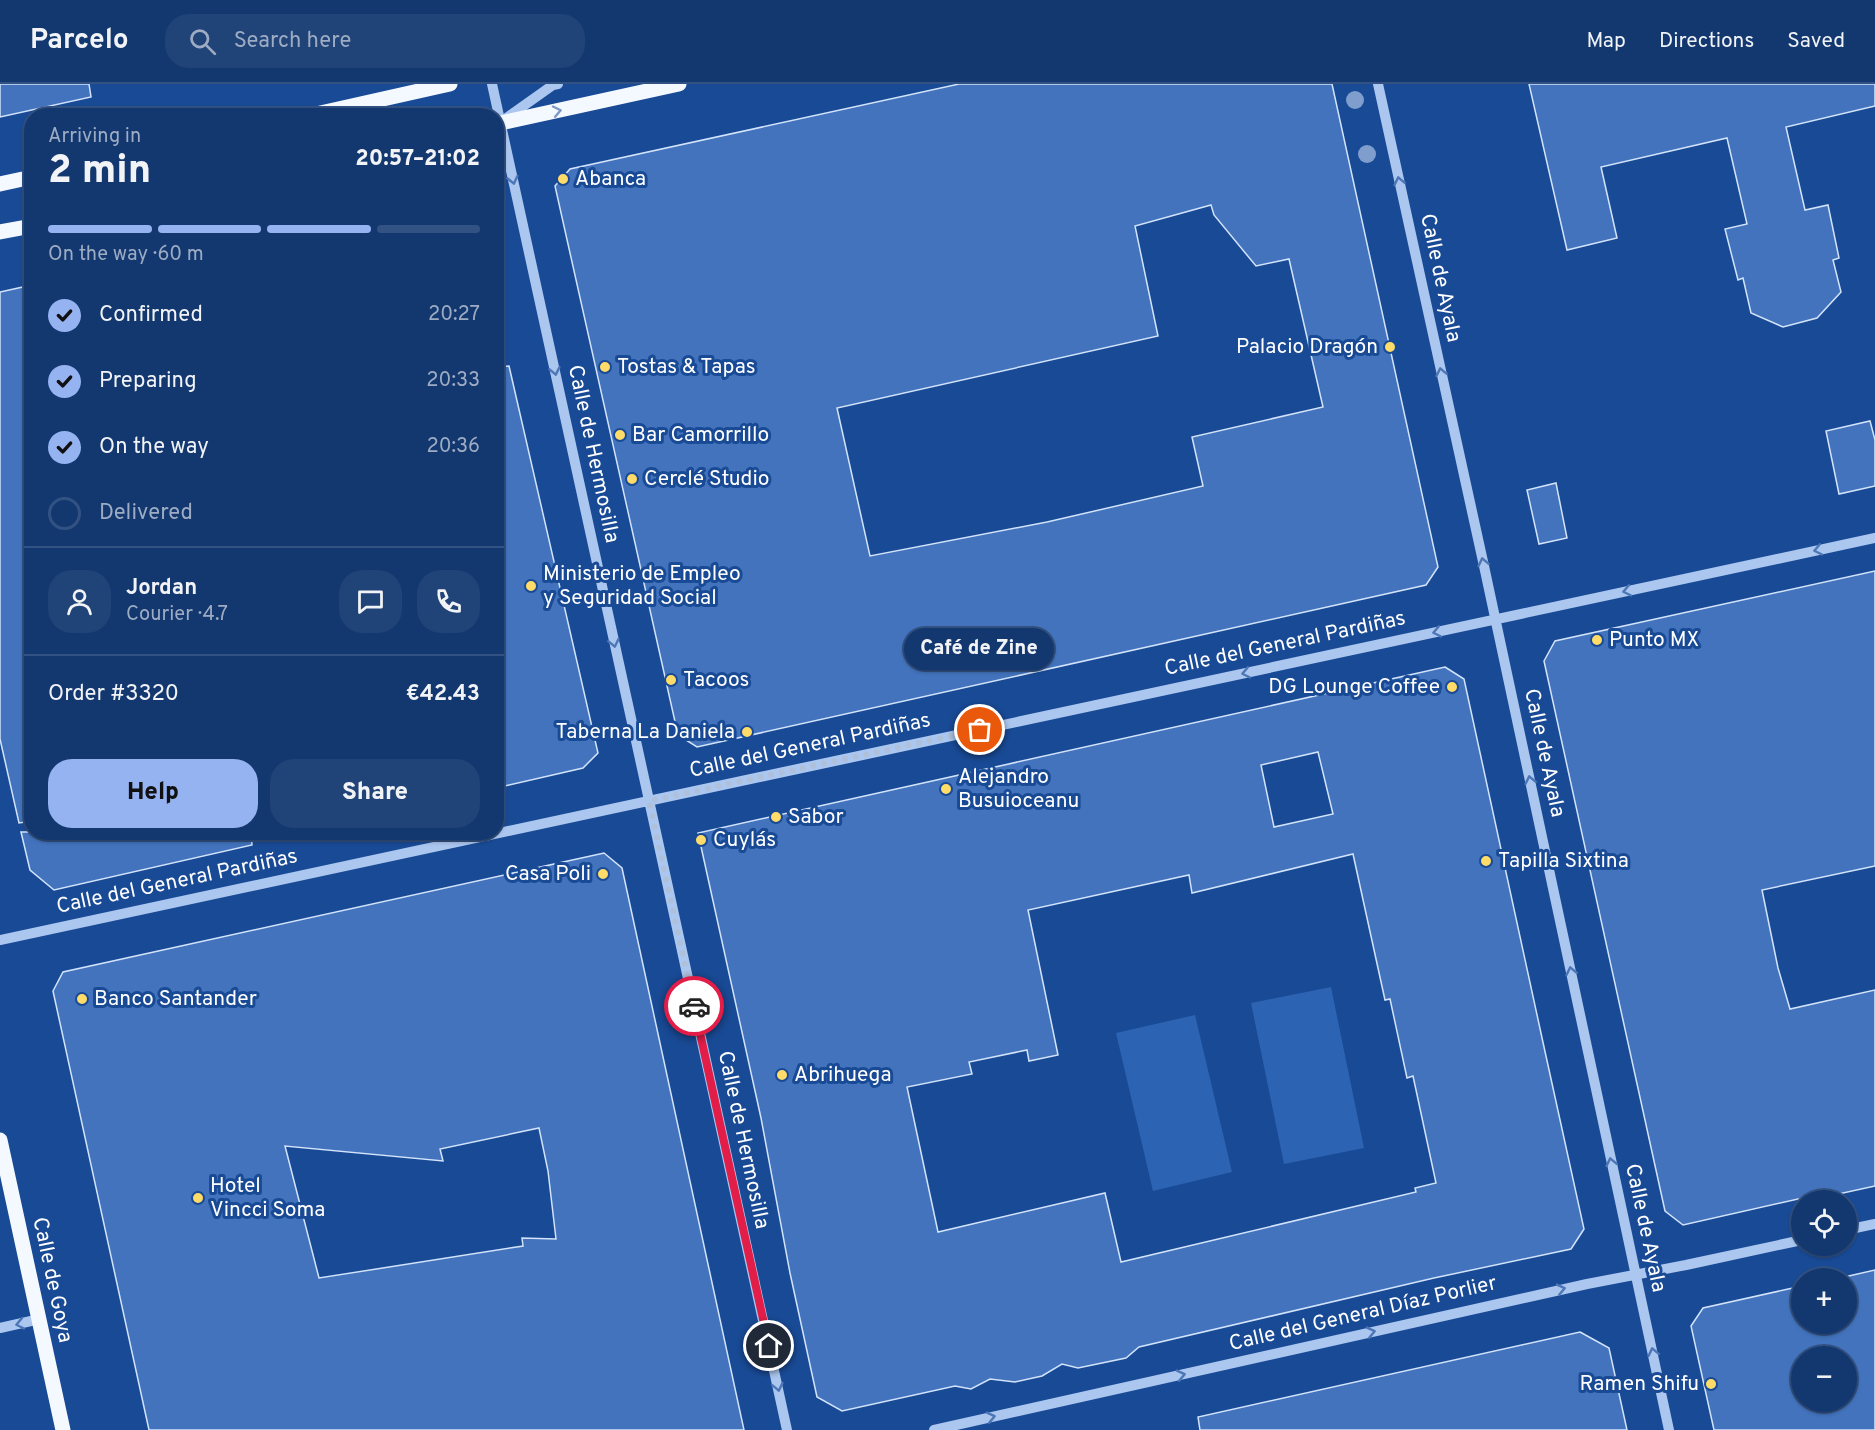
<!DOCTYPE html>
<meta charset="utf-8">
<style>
body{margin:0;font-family:Overpass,sans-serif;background:#204378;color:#f1f3f6;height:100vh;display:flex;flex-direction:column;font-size:22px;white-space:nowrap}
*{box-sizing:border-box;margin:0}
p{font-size:20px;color:#9dacc3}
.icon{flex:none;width:33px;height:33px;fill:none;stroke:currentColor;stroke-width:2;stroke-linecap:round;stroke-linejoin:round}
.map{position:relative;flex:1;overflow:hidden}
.details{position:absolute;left:24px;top:24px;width:480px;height:732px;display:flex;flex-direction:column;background:#133870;border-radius:24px;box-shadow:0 2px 4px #0004,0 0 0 2px #325283}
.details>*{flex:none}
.fabs{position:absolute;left:1791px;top:1106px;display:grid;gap:12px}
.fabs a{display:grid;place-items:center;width:66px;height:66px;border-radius:50%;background:#133870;box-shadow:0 2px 4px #0004,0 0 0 2px #325283;font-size:30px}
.pin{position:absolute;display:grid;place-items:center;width:51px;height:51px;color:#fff;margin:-26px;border:3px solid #fff;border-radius:50%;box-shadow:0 2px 6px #0007}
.courier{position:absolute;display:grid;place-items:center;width:60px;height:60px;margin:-30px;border:4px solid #e11d48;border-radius:50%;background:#fff;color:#222;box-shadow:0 2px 8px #0007}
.bubble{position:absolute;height:42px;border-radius:21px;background:#133870;box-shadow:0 2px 4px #0004,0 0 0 2px #325283;font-size:20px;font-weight:800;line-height:42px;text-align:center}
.summary em{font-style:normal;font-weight:800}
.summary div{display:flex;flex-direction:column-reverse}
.summary{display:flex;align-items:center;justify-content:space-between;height:102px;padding:0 24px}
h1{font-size:39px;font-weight:800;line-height:45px}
.bar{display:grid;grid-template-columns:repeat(4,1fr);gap:9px 6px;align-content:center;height:72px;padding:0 24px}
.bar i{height:8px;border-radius:4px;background:#325283}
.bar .on{background:#95b2f1}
.bar p{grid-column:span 4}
.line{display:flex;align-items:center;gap:15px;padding:0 24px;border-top:2px solid #325283}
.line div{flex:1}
.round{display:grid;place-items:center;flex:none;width:63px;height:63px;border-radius:24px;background:#204378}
ol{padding:0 24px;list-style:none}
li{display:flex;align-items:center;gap:18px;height:66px}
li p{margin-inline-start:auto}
li .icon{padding:6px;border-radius:50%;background:#95b2f1;color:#111;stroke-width:4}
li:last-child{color:#9dacc3}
li i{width:33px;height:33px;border:3px solid #325283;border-radius:50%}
.action{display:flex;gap:12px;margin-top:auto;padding:12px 24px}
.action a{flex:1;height:69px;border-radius:24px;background:#95b2f1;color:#111;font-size:24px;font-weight:800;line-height:69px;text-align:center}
.action a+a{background:#204378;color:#f1f3f6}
header{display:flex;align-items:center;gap:36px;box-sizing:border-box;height:84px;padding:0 30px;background:#133870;border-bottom:2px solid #325283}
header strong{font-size:28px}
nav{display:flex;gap:33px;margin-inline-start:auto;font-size:21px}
.search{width:420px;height:54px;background:#204378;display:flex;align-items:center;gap:15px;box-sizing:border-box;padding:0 21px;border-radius:24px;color:#9dacc3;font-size:22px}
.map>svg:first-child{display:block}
</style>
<header>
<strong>Parcelo</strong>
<div class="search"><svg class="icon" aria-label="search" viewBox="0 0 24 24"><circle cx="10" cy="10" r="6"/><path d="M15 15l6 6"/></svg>Search here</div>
<nav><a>Map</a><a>Directions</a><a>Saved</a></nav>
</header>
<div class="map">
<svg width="1875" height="1346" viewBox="0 0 1875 1346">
<rect width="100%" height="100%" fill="#194a95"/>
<!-- green -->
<path fill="#2d63b3" d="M1331,903L1364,1064L1284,1080L1251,919Z
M1195,931L1232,1088L1153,1107L1116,949Z"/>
<!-- building -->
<path fill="#4273bc" stroke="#d2e3fb" stroke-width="1.5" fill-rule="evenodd" d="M0,0H89L91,13L0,33Z
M959,0H1332L1438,483L1426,501L697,663L678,651L555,102L570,85ZM1211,121L1214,131L1256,182L1289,175L1323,323L1192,353L1203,402L1047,438L870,472L837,324L1158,252L1135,142Z
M1529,0H1875V22L1786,43L1805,126L1828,121L1839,174L1833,176L1841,208L1817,234L1783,243L1751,229L1743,194L1738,196L1725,145L1747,140L1727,54L1601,83L1617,154L1567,166Z
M32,201V737L19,739L0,655V208Z
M509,282L598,669L583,684L496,704V283Z
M1870,337L1875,356V402L1839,410L1826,347Z
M1556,399L1567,454L1539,460L1527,406Z
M1875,487V782L1762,806L1778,884L1790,925L1875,906V1102L1834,1111L1829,1108L1683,1141L1665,1127L1544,577L1555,557Z
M1445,583L1464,595L1544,963L1584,1145L1571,1165L1434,1194L1139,1263L1126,1274L1078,1284L1062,1280L1042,1292L1015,1298L990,1295L971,1305L955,1302L842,1327L817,1313L790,1189L761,1034L698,749ZM1318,668L1333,730L1274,743L1261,681ZM1353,770L1385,916L1390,915L1407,994L1413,992L1436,1099L1415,1104L1416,1108L1121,1178L1105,1109L938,1148L907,1003L972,990L969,978L1027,966L1029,977L1058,971L1028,826L1189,791L1192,809Z
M21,748H251L252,761L54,806L30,786Z
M604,769L622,784L744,1346H149L53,907L63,888ZM539,1044L548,1087L556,1155L522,1154L523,1162L319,1194L285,1062L443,1077L440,1065Z
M1875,1186V1346H1714L1691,1242L1703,1224L1802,1202V1239H1846V1194H1840ZM1802,1272H1846V1317H1802Z
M1580,1248L1609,1264L1627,1346H1200L1198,1333Z"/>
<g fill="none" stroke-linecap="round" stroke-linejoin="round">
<!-- minor -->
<path stroke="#abc7f0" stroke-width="10" d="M492,0L787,1346
M1378,0L1484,482L1669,1346
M505,35L553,1L558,0
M0,856L1875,454
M1846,1146L1875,1140
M0,1244L40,1235
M934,1346L1587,1200L1686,1181L1802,1156"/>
<!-- major -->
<path stroke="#f4f8ff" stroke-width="15" d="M307,32L450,0
M496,40L679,0
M0,100L32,93
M0,148L32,142
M0,1056L63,1346"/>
</g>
<!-- trees -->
<g fill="#7f9ecd">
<circle cx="1355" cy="16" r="9"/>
<circle cx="1367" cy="70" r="9"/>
</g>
<!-- one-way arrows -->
<defs><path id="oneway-chevron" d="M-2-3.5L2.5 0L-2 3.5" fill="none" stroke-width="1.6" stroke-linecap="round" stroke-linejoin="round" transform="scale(1.5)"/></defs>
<use stroke="#7c98c5" href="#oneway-chevron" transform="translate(557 27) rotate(-12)"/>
<g stroke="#4c76b5">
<use href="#oneway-chevron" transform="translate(513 96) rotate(77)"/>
<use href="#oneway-chevron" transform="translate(1399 97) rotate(-102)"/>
<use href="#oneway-chevron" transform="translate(555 287) rotate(78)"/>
<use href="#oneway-chevron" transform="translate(1441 288) rotate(-102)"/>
<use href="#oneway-chevron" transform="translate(1818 466) rotate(168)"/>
<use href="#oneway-chevron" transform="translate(1483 478) rotate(-102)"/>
<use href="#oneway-chevron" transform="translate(1627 507) rotate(168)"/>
<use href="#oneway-chevron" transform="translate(1437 548) rotate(168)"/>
<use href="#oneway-chevron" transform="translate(614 559) rotate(78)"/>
<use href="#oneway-chevron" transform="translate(1246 589) rotate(168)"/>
<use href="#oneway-chevron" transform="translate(1530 696) rotate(-102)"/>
<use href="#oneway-chevron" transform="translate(1571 887) rotate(-102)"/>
<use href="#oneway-chevron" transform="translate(1611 1078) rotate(-102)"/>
<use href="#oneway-chevron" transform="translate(1561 1205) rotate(-13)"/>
<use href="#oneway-chevron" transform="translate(20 1240) rotate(168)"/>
<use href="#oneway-chevron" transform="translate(1371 1248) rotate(-13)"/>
<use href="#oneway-chevron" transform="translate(1653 1268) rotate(-102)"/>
<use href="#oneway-chevron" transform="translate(1181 1291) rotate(-13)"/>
<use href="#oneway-chevron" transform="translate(778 1303) rotate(78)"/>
<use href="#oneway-chevron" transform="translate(991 1333) rotate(-13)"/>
</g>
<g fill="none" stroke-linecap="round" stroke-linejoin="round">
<!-- done -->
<path stroke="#aec0da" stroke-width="6" stroke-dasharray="0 10.8" d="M694,922L649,717L980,646"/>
<!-- route -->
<path stroke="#e11d48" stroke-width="8" d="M694,922L769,1262"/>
</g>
<!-- markers -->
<g fill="#ffdb6a" stroke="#194a95" stroke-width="2">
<circle cx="563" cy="95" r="6"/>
<circle cx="1390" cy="263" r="6"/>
<circle cx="605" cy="283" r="6"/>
<circle cx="620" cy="351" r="6"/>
<circle cx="632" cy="395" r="6"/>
<circle cx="531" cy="502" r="6"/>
<circle cx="1597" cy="556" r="6"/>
<circle cx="671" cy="596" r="6"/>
<circle cx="1452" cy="603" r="6"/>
<circle cx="747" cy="648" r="6"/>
<circle cx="946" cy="705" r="6"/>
<circle cx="776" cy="733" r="6"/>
<circle cx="701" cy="756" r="6"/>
<circle cx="1486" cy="777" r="6"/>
<circle cx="603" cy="790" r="6"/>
<circle cx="82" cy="915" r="6"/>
<circle cx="782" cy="991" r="6"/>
<circle cx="198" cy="1114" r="6"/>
<circle cx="1711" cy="1300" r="6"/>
</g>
<g text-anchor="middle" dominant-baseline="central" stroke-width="6" stroke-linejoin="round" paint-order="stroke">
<!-- poi labels -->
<g font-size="21" fill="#fff" stroke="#194a95" text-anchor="start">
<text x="575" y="95">Abanca</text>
<text x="1378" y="263" text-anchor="end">Palacio Dragón</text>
<text x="617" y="283">Tostas &amp; Tapas</text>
<text x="632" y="351">Bar Camorrillo</text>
<text x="644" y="395">Cerclé Studio</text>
<text x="543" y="490">Ministerio de Empleo<tspan x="543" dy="24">y Seguridad Social</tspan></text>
<text x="1609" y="556">Punto MX</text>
<text x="683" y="596">Tacoos</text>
<text x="1440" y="603" text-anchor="end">DG Lounge Coffee</text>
<text x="735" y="648" text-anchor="end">Taberna La Daniela</text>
<text x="958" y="693">Alejandro<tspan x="958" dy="24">Busuioceanu</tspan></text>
<text x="788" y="733">Sabor</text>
<text x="713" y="756">Cuylás</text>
<text x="1498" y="777">Tapilla Sixtina</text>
<text x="591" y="790" text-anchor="end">Casa Poli</text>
<text x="94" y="915">Banco Santander</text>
<text x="794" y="991">Abrihuega</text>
<text x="210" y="1102">Hotel<tspan x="210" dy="24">Vincci Soma</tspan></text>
<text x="1699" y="1300" text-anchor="end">Ramen Shifu</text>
</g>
<!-- street labels -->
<g font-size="21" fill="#fff" stroke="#194a95">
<text transform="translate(1440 194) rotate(78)">Calle de Ayala</text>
<text transform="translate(593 370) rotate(78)">Calle de Hermosilla</text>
<text transform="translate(1285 560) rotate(-12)">Calle del General Pardiñas</text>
<text transform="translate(810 662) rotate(-12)">Calle del General Pardiñas</text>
<text transform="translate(1544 669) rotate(78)">Calle de Ayala</text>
<text transform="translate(177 798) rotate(-12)">Calle del General Pardiñas</text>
<text transform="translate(743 1056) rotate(78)">Calle de Hermosilla</text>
<text transform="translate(1645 1144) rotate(78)">Calle de Ayala</text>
<text transform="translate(52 1196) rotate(78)">Calle de Goya</text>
<text transform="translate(1363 1230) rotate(-13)">Calle del General Díaz Porlier</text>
</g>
</g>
</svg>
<div class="fabs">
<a><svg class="icon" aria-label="locate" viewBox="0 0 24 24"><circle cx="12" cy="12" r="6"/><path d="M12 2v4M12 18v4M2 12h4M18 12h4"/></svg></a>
<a>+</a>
<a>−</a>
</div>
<div class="pin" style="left:980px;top:646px;background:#ea580c"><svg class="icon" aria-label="bag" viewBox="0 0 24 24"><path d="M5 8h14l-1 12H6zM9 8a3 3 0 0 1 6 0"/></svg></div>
<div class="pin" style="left:769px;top:1262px;background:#1f2937"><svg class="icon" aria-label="home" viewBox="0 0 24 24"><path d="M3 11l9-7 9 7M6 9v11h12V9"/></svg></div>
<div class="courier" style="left:694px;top:922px"><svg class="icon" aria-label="car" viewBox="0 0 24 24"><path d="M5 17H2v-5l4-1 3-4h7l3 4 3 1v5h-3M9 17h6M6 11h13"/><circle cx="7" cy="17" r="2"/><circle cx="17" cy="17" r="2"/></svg></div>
<div class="bubble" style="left:904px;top:544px;width:150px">Café de Zine</div>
<section class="details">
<div class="summary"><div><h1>2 min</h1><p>Arriving in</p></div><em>20:57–21:02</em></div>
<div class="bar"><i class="on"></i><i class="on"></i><i class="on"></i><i></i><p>On the way · 60 m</p></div>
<ol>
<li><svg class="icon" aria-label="check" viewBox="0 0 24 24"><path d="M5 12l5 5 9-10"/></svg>Confirmed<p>20:27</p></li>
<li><svg class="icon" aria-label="check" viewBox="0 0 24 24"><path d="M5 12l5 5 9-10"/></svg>Preparing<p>20:33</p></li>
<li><svg class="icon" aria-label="check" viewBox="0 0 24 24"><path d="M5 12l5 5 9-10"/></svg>On the way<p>20:36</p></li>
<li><i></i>Delivered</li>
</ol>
<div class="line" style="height:108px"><a class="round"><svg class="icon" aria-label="person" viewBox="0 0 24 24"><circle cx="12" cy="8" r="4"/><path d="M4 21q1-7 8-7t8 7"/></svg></a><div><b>Jordan</b><p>Courier · 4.7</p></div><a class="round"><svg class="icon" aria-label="chat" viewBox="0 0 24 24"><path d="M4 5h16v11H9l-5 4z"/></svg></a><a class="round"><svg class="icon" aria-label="phone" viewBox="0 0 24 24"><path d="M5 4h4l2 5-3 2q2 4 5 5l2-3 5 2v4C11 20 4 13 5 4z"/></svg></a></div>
<div class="line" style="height:78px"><div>Order #3320</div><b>€42.43</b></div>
<div class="action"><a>Help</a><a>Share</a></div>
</section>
</div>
